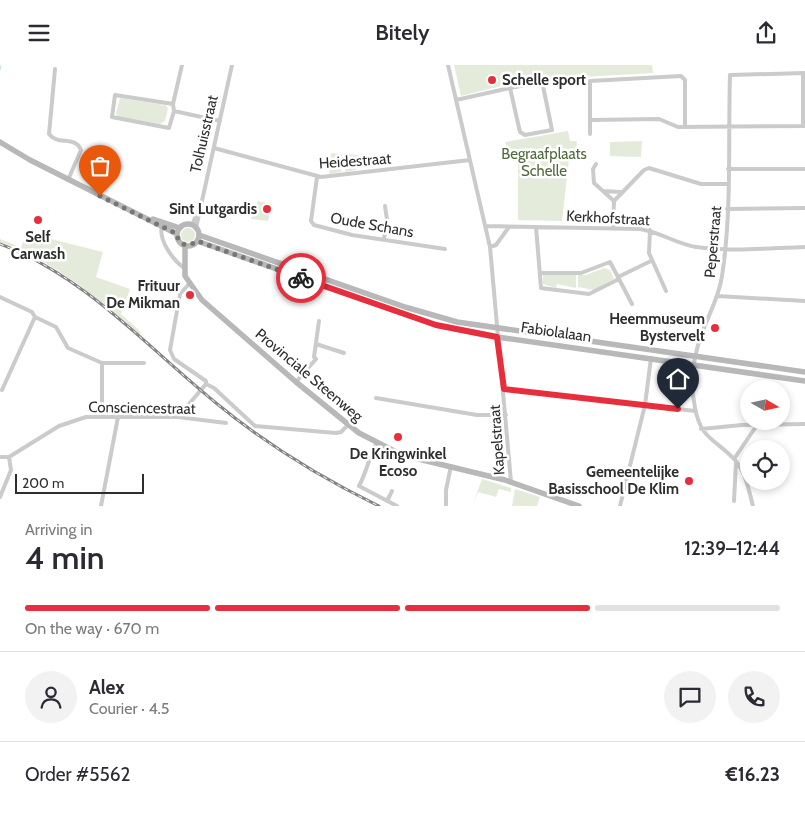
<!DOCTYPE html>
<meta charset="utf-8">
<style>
body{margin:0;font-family:Cabin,sans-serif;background:#f2f2f3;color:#2b2b33;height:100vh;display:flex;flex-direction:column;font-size:19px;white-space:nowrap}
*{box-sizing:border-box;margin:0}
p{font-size:16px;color:#7c7c81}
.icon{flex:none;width:28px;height:28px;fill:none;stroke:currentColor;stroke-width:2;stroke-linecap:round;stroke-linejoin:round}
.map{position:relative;height:441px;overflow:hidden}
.side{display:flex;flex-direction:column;background:#fff;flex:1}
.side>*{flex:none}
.needle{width:32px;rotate:99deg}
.buttons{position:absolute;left:740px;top:315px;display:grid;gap:10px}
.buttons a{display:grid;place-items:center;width:50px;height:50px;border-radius:50%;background:#fff;box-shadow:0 2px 8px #0003;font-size:25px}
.scale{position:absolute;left:15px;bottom:12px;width:129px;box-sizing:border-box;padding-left:5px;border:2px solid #2e2e2e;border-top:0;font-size:14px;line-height:18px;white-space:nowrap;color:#2e2e2e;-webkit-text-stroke:4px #fff;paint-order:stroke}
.pin{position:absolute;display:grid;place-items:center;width:42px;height:42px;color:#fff;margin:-51px -21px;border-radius:50% 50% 50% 0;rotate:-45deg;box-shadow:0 0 5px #0007}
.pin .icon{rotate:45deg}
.courier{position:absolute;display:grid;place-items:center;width:50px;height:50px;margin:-25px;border:4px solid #e72e3d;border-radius:50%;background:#fff;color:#222;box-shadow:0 1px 6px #0007}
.headline em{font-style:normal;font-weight:600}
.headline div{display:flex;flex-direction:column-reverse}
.headline{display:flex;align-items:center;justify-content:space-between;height:85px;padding:0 25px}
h1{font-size:32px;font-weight:600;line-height:38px}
.bar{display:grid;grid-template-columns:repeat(4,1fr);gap:8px 5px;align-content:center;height:60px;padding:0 25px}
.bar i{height:6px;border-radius:4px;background:#e1e1e2}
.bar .current{background:#e72e3d}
.bar p{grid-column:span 4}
.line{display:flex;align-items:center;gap:12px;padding:0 25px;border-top:1px solid #e1e1e2}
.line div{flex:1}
.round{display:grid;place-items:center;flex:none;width:52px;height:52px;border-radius:26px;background:#f2f2f3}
header{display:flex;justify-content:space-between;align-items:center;height:65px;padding:0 25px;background:#fff;font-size:22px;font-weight:600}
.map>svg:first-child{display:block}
</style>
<header><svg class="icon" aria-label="menu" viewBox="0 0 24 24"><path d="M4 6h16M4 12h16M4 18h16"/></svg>Bitely<svg class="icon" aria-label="share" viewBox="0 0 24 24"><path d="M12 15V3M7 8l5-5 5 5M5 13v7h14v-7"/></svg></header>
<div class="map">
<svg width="805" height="441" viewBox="0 0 805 441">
<rect width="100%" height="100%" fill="#fff"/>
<!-- green -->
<path fill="#e4ebdb" d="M454,0H652L653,8L564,13V16L540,17L537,12L461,31Z
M120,33L165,40L168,43L165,56L160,59L118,52L116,48Z
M568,66L570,76H577L576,86L570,85L562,156L518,155V86L507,85L505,77Z
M642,76L641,92L610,91V77Z
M331,88L342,89L341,107L329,109Z
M346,89L358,90L355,97L356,105L345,107Z
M258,136L272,139L268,156L251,154Z
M181 170a7 7 0 1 1 14 0a7 7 0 1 1-14 0Z
M27,168L103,187L96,212L130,224L121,249L141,267L140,270C97,232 55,197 0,177V174L21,182Z
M604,203L610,205L614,214L594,225L578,222V210H586Z
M543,209L576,210V223L557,219L556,223L543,219Z
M482,414L511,423V427L499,424L496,432L478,427L472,441Z
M515,424L540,432L537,441H512Z"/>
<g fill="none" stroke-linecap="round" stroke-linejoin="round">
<!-- stream -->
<path stroke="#c7deec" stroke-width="1" d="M0,5L1,0"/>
<!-- street -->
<path stroke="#cbcbcb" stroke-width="4" d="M448,0L490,182L511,417
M55,4L49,69C58,81 75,70 81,85L68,115
M456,35L510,23L520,67L525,70L552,65L543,21L535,18L510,23
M173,39L182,0
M174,46L169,63L112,52L115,30L173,39L174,46L220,56
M590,55L659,54L678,62L805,61
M803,61V8
M590,69V16L681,11L685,15V62
M214,83L321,112L470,95
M596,99L593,104L594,118L614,136
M728,104H805
M317,112L311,156L314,160L352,170L445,184
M603,126L621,127
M727,144L805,143
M192,160L198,146
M162,161C158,175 173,195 184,203
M486,161L640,164C660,167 677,179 696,182C731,187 769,183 805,182
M536,162L541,223L589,229L619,214L610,197L581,208H540
M196,163L232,0
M613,163L614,136L644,105L649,103L701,119H727
M650,165L649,188L666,226
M384,174L387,155L385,141
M490,182L496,180L509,162
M618,212L651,196
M619,214L632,239
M189,219L180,229L170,285L174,294L206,316V319L214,323L255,361L336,368L341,367L348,360
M718,231L805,236
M0,232L32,247L35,252L56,262L68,283L102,298
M316,279L344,288
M296,317L316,294L314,292L319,256
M504,324L695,346
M2,325L35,252
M376,333L477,350H506
M102,351V298H144
M178,352L206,319
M701,364L742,360L805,359
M377,377C369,392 367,406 359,421L397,441
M0,392H9L59,361L86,352H178L226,358
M734,394L757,360
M0,432L11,405L9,392
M387,436L392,426
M734,436L736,397
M101,441L118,352
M446,441V425L451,401
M620,441L645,340L651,293
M753,441C749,426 746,408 735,395C716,374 701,375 695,343C690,318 693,292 702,268C709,249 719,232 722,211C732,146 728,76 730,10L805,8"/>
<!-- secondary -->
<path stroke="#b8b8b8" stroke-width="5.5" d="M0,77L30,95L177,169
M153,154L180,163
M177 170a11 11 0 1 1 22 0a11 11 0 1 1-22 0Z
M199,170L405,242L457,257L805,307
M197,176L436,260L497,272L805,316
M185,180V211L202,235L296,317L359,368L402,390L505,415L579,441"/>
<defs>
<path id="rail" d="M0,179C85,211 147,282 216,338C266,379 321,413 379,441"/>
</defs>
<!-- rail casing -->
<use href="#rail" stroke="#838383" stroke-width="3"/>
<!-- rail -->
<use href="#rail" stroke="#fff" stroke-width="1" stroke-dasharray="4" stroke-linecap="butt"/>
</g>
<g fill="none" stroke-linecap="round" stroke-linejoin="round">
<!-- done -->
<path stroke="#777" stroke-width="5" stroke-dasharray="0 9" d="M100,131L177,169C178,180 188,183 197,176L301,213"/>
<!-- route -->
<path stroke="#e72e3d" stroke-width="6" d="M301,213L436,260L497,272L504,324L678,344"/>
</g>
<!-- markers -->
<g fill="#e72e3d" stroke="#fff" stroke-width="2">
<circle cx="492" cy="15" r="5"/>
<circle cx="267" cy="144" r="5"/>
<circle cx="38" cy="155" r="5"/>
<circle cx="190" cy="230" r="5"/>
<circle cx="715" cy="263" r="5"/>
<circle cx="398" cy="372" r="5"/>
<circle cx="689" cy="416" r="5"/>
</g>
<g text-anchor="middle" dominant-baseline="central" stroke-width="5" stroke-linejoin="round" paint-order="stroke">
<!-- poi labels -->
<g font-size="15" font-weight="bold" fill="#2e2e2e" stroke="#fff" text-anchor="end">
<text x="502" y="15" text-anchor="start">Schelle sport</text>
<text x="257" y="144">Sint Lutgardis</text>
<text x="38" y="172" text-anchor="middle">Self<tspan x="38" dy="17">Carwash</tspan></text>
<text x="180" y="221">Frituur<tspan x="180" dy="17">De Mikman</tspan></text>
<text x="705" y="254">Heemmuseum<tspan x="705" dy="17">Bystervelt</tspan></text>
<text x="398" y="389" text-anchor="middle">De Kringwinkel<tspan x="398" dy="17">Ecoso</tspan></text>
<text x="679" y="407">Gemeentelijke<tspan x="679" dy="17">Basisschool De Klim</tspan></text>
</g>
<!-- street labels -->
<g font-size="15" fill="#2e2e2e" stroke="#fff">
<text transform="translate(204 69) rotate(-77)">Tolhuisstraat</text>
<text transform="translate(355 96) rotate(-4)">Heidestraat</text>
<text transform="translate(608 153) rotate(3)">Kerkhofstraat</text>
<text transform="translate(372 160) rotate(10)">Oude Schans</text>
<text transform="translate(713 177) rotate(-85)">Peperstraat</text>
<text transform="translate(556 267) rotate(8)">Fabiolalaan</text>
<text transform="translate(309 310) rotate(40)">Provinciale Steenweg</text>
<text transform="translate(142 343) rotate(1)">Consciencestraat</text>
<text transform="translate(497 375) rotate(-94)">Kapelstraat</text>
</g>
<!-- park labels -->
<g font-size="15" fill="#516a3b" stroke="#fff">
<text x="544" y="89">Begraafplaats<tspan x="544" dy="17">Schelle</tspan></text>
</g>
</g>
</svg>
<div class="buttons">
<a><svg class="needle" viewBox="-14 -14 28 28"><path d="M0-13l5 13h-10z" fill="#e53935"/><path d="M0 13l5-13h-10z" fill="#7c7c81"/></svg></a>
<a><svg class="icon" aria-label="locate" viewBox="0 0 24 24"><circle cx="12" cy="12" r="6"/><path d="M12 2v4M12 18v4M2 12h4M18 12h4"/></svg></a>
</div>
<div class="scale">200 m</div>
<div class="pin" style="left:100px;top:131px;background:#ea580c"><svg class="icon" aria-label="bag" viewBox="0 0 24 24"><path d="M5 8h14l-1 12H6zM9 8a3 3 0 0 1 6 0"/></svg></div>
<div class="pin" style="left:678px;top:344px;background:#1f2937"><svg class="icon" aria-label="home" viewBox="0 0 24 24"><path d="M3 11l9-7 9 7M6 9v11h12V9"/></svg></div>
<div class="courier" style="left:301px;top:213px"><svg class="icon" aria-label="bike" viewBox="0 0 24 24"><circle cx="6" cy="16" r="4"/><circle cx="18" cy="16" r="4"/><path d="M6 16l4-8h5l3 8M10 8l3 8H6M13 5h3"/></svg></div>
</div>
<section class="side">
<div class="headline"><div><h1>4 min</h1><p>Arriving in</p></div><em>12:39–12:44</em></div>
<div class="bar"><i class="current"></i><i class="current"></i><i class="current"></i><i></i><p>On the way · 670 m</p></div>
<div class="line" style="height:90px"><a class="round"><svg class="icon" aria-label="person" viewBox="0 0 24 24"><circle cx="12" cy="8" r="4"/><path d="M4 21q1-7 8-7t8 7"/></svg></a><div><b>Alex</b><p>Courier · 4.5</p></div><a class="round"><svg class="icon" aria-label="chat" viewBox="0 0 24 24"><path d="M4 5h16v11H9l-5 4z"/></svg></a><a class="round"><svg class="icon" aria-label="phone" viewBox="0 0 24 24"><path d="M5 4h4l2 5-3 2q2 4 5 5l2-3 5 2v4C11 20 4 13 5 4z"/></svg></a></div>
<div class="line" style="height:65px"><div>Order #5562</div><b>€16.23</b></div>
</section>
